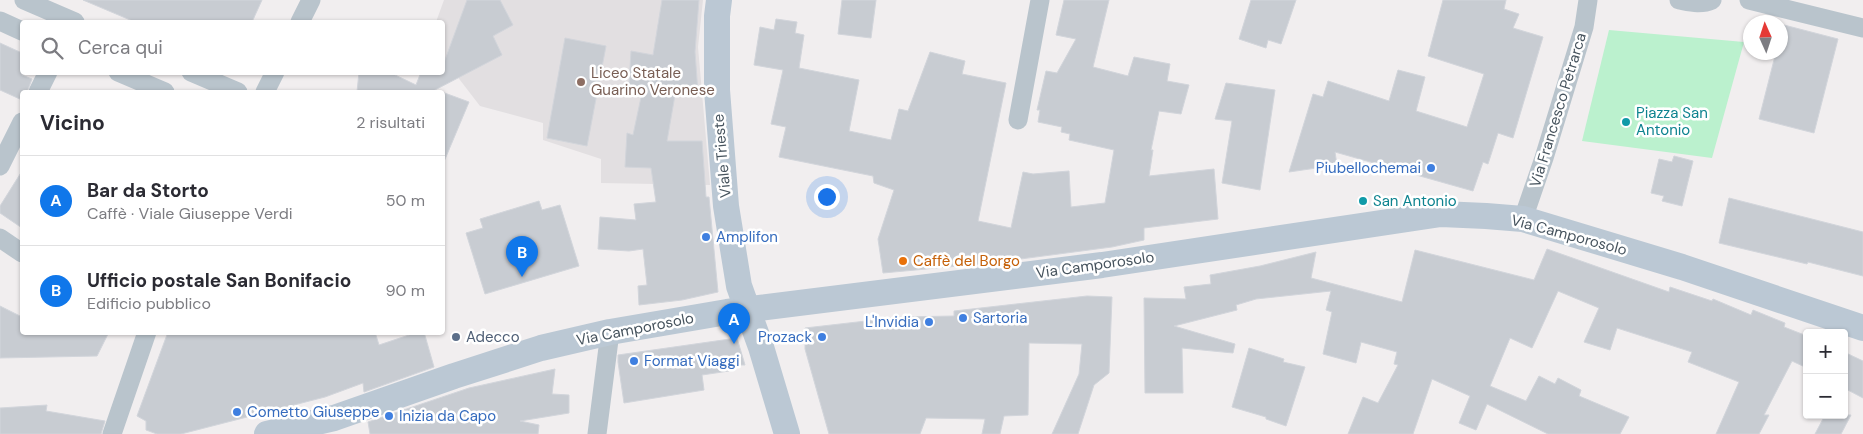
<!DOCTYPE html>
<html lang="it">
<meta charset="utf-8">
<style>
:root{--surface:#fff;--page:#f7f7f7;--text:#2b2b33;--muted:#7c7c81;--line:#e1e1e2;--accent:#1077ea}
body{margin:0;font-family:"DM Sans",sans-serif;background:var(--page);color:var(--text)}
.controls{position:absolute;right:15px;bottom:15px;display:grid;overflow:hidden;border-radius:5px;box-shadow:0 1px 4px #0004}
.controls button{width:45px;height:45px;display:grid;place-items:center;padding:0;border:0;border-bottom:1px solid var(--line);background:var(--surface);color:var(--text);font:25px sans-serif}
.compass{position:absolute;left:1743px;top:15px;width:45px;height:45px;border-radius:50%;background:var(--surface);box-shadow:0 1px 4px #0004;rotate:357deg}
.you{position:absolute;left:826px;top:196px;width:18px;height:18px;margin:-12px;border:4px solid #fff;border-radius:50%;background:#1a73e8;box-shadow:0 0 0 8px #1a73e833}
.badge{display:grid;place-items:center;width:32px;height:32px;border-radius:50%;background:var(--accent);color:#fff;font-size:16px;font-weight:700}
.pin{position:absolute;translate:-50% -41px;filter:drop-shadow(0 1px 2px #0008)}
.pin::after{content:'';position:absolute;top:26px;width:18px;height:15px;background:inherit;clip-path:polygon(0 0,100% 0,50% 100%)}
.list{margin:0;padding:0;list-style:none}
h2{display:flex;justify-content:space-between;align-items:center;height:65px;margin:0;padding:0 20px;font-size:21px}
h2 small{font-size:16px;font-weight:400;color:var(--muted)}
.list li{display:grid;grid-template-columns:32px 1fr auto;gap:15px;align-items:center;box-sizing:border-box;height:90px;padding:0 20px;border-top:1px solid var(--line)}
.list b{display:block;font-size:19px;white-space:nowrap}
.list p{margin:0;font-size:16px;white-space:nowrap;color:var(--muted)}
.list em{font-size:16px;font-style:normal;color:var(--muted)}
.icon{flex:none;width:28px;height:28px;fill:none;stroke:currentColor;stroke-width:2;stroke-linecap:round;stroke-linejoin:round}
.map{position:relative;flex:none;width:1863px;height:434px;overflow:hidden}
.search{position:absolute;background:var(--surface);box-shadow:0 1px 4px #0004;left:20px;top:20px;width:425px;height:55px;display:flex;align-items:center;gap:12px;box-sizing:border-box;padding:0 18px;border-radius:5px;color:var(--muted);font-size:19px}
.panel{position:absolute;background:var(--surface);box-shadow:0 1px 4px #0004;left:20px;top:90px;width:425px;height:245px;border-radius:5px}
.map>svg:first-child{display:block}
.education{fill:#e2dfe1}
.green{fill:#bbf1ce}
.building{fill:#c8ccd2;stroke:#d2d5db}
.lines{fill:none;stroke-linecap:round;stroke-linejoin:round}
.street{stroke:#b9c4cc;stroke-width:19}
.secondary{stroke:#bbc8d4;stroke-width:26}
.education-dot{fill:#8d6e63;stroke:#fff;stroke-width:2}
.culture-dot{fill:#0f9aa8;stroke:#fff;stroke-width:2}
.shop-dot{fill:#3f7fe0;stroke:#fff;stroke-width:2}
.food-dot{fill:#e8710a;stroke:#fff;stroke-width:2}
.service-dot{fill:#5c6f8a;stroke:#fff;stroke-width:2}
.labels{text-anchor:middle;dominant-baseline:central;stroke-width:5;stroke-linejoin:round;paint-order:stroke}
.education-label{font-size:15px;fill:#785e54;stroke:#fff;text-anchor:start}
.street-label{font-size:15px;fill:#46535d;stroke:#fff}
.culture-label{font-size:15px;fill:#0d838f;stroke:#fff;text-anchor:start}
.shop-label{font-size:15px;fill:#366cbe;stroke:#fff;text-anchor:start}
.food-label{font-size:15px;fill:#c56008;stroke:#fff;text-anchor:start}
.service-label{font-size:15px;fill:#4e5e75;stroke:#fff;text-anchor:start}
</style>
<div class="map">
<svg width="1863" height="434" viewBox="0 0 1863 434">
<rect width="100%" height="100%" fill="#f1eeef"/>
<path class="education" d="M 444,0 L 703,0 L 698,47 L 710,185 L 601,183 L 601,159 L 543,140 L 543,123 L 480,106 L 443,58 L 442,22 L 436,22 Z"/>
<path class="green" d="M 1609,30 L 1744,42 L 1712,158 L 1582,141 Z"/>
<g class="building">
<path d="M 83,0 L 262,0 L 252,22 L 135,22 Z"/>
<path d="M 467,0 L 500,0 L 513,25 L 493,36 L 502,55 L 431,92 L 357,92 L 359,72 L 389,72 L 416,85 L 421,72 L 442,72 L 442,68 Z"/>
<path d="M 662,0 L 699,0 L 695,52 L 698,93 L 675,95 L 667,141 L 702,141 L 706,197 L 709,197 L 718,292 L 682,300 L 639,305 L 638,286 L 647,285 L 643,249 L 629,251 L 598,249 L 600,217 L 636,220 L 634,204 L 656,202 L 651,168 L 625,167 L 627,133 L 633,135 L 643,88 L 629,86 L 631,51 L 653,55 Z"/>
<path d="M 842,0 L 876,0 L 871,38 L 838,34 Z"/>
<path d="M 1064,0 L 1109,0 L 1093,67 L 1128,76 L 1134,57 L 1170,64 L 1167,81 L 1189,85 L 1181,114 L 1159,111 L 1151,150 L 1153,150 L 1149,176 L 1214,169 L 1218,219 L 1144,228 L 1144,240 L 1112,247 L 1013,260 L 980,262 L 980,264 L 883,273 L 878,239 L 894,190 L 874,183 L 873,176 L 779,157 L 786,127 L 771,124 L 783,70 L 754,65 L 760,27 L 774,30 L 776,19 L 797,22 L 795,33 L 804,35 L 799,68 L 859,80 L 849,131 L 891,140 L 899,109 L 908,111 L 930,52 L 965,61 L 962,74 L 1006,83 L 978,221 L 1011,228 L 1023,172 L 1033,174 L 1069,171 L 1071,207 L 1105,203 L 1114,150 L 1069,140 L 1070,134 L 1061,132 L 1062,127 L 1038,122 L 1040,110 L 1037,110 L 1046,71 L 1057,73 L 1076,39 L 1056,35 Z"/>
<path d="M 1251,0 L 1296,0 L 1281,44 L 1268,40 L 1266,48 L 1239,39 Z"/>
<path d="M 1443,0 L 1506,0 L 1504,9 L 1519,14 L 1513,28 L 1543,37 L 1513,138 L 1498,133 L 1488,164 L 1483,162 L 1473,191 L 1335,152 L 1337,165 L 1289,172 L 1313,94 L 1323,97 L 1328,81 L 1389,101 L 1398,70 L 1425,77 L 1416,111 L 1467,127 L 1484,74 L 1428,56 Z"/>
<path d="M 1784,25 L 1838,39 L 1814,133 L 1759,119 L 1776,52 L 1780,52 L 1780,36 Z"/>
<path d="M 565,38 L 606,46 L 587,146 L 547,138 Z"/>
<path d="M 0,43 L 22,53 L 22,75 L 32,79 L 27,92 L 22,92 L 22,100 L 0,90 Z"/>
<path d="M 1226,83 L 1275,90 L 1260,190 L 1222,183 L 1232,121 L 1215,119 Z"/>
<path d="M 442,92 L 469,102 L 443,164 L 442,164 Z"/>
<path d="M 1674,156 L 1693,161 L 1682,206 L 1662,201 L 1664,196 L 1651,193 L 1659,159 L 1672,162 Z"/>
<path d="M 22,171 L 22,228 L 0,213 L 0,206 Z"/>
<path d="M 1729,198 L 1863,232 L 1863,276 L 1808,262 L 1807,264 L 1719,243 Z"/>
<path d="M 539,201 L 542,210 L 560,205 L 579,266 L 485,294 L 466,233 L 483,228 L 480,219 Z"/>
<path d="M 1547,249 L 1669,292 L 1670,287 L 1712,301 L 1713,299 L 1751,315 L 1753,310 L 1785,323 L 1784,327 L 1807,336 L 1807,368 L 1792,361 L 1764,415 L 1769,415 L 1759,434 L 1716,434 L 1739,382 L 1688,362 L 1692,352 L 1617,328 L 1610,350 L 1584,342 L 1599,308 L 1558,291 L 1532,348 L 1510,338 L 1490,386 L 1526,401 L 1539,376 L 1555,384 L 1558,378 L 1581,390 L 1579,396 L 1629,417 L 1620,434 L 1548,434 L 1487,404 L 1476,430 L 1459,423 L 1470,396 L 1432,379 L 1413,434 L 1348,434 L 1363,397 L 1378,403 L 1398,365 L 1394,364 L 1397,352 L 1361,342 L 1356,363 L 1323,354 L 1332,312 L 1326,310 L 1331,291 L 1256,299 L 1236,305 L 1237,310 L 1174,326 L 1235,344 L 1233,353 L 1182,348 L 1183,393 L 1145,393 L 1144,298 L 1186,299 L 1184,287 L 1211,284 L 1210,275 L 1260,266 L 1316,252 L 1311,278 L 1402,302 L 1415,250 L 1534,280 Z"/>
<path d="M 1087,296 L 1112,297 L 1109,373 L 1094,385 L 1078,434 L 1052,434 L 1079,374 L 1082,344 L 1029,343 L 1028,415 L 1004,416 L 1000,434 L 982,434 L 985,419 L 926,418 L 920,434 L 829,434 L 805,349 L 805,328 L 901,317 L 954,316 L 954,311 Z"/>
<path d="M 0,306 L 22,317 L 22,332 L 109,332 L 97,356 L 0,358 Z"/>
<path d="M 168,332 L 375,332 L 379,345 L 418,332 L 424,332 L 434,367 L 364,392 L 363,383 L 325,397 L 181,434 L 157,434 L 146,430 L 146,421 L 137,416 Z"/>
<path d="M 737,338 L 745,365 L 727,365 L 729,371 L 702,375 L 704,390 L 624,403 L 618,362 L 618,355 Z"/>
<path d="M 1249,348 L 1284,359 L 1283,362 L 1305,367 L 1286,426 L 1266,419 L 1266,417 L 1232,407 Z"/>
<path d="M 1844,352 L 1863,361 L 1863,398 L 1844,388 Z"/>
<path d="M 555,369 L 552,394 L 569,395 L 569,413 L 520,421 L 539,425 L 538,434 L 370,434 L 368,422 L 469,388 Z"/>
<path d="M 47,405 L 46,411 L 105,421 L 101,434 L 0,434 L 0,408 Z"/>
<path d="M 1825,415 L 1851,415 L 1841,434 L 1815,434 Z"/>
</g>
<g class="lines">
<g class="street">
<path d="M 24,0 L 75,22"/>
<path d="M 1679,0 C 1690,2 1701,5 1712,0"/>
<path d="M 1749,0 L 1863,28"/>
<path d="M 0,21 L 22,31"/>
<path d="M 300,22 L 311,0"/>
<path d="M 118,72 L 165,92"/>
<path d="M 191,72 L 238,92"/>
<path d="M 38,92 L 48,72"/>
<path d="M 265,92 L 275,72"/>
<path d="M 1018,120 L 1040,0"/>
<path d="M 0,166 L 22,122"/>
<path d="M 1523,219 L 1544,158 L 1584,27 L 1588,0"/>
<path d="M 0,238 L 22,253"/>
<path d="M 112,434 L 147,332"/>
<path d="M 597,434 L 610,332"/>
</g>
<g class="secondary">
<path d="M 719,0 L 717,16 L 717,90 L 726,206 L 739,286 L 761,347 L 787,434"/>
<path d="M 267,434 L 334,418 L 454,376 L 541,348 L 610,332 L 727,312 L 1102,265 L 1441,214 L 1486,216 L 1523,219 L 1682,267 L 1863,328"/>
</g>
</g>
<circle class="education-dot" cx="581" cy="82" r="5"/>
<g class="culture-dot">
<circle cx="1626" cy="122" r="5"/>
<circle cx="1363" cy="201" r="5"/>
</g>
<g class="shop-dot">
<circle cx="1431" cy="168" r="5"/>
<circle cx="706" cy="237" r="5"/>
<circle cx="963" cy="318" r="5"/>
<circle cx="929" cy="322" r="5"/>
<circle cx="822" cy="337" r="5"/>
<circle cx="634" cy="361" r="5"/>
<circle cx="237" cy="412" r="5"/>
<circle cx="389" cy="416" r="5"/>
</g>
<circle class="food-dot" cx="903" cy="261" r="5"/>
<circle class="service-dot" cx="456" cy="337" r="5"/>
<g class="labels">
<g class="education-label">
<text x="591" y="73">Liceo Statale<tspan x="591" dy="17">Guarino Veronese</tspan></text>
</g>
<g class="street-label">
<text transform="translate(1558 110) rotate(-73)">Via Francesco Petrarca</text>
<text transform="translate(722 156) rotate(-95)">Viale Trieste</text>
<text transform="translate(1569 235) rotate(15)">Via Camporosolo</text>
<text transform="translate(1095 265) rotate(-8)">Via Camporosolo</text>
<text transform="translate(635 329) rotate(-11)">Via Camporosolo</text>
</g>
<g class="culture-label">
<text x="1636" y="113">Piazza San<tspan x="1636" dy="17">Antonio</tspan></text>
<text x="1373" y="201">San Antonio</text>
</g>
<g class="shop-label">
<text x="1421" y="168" text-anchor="end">Piubellochemai</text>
<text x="716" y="237">Amplifon</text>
<text x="973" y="318">Sartoria</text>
<text x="919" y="322" text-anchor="end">L'Invidia</text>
<text x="812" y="337" text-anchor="end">Prozack</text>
<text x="644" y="361">Format Viaggi</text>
<text x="247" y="412">Cometto Giuseppe</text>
<text x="399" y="416">Inizia da Capo</text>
</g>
<g class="food-label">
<text x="913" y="261">Caffè del Borgo</text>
</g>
<g class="service-label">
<text x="466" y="337">Adecco</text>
</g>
</g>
</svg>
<div class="controls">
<button>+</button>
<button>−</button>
</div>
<svg class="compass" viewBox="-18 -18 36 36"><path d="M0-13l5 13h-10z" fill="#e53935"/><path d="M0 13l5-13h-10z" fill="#7c7c81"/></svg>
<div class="you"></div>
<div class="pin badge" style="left:734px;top:344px">A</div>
<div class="pin badge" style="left:522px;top:277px">B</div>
<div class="search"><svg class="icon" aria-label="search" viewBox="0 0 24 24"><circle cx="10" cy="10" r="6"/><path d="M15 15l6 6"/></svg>Cerca qui</div>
<section class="panel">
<h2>Vicino<small>2 risultati</small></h2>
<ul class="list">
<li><span class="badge">A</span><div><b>Bar da Storto</b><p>Caffè · Viale Giuseppe Verdi</p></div><em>50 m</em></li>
<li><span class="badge">B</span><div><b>Ufficio postale San Bonifacio</b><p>Edificio pubblico</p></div><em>90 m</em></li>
</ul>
</section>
</div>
